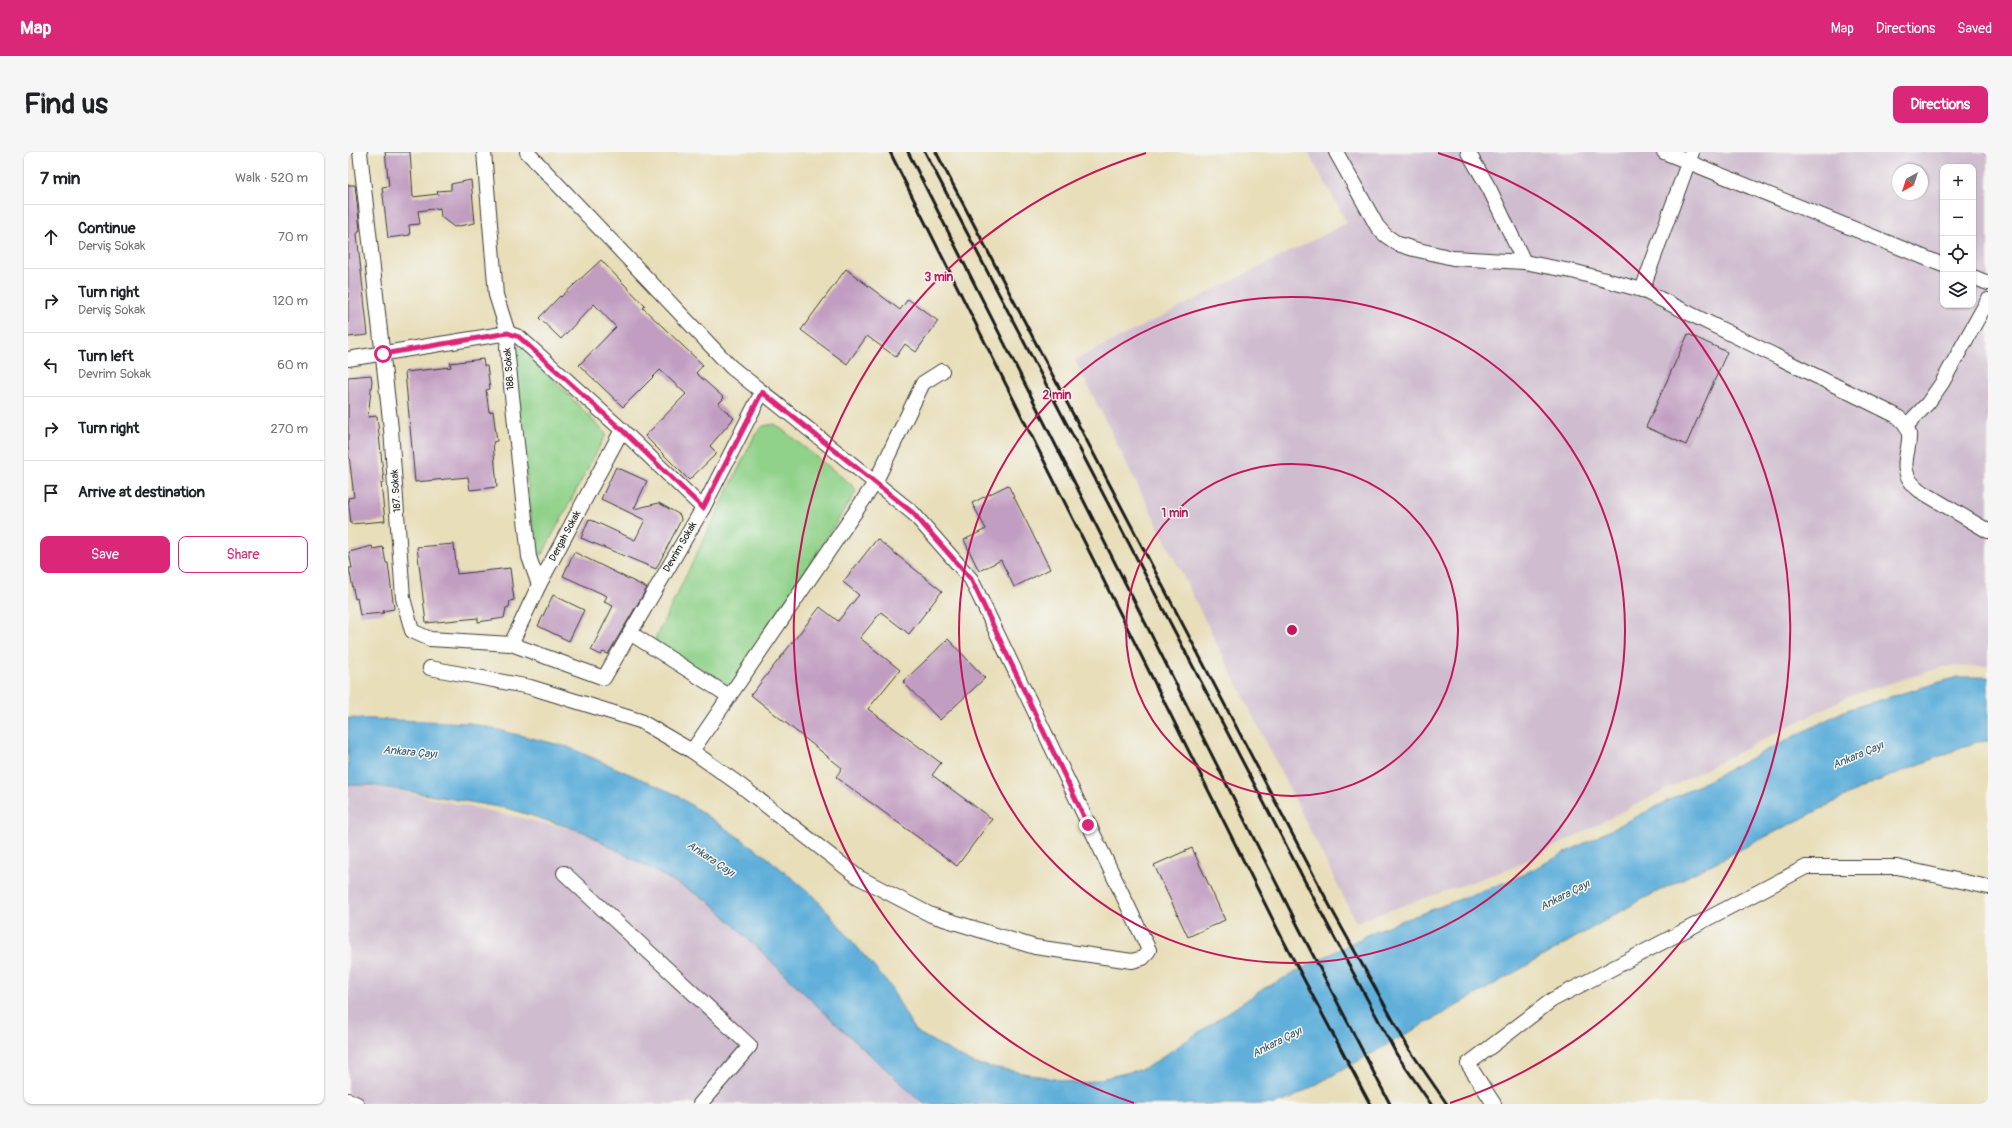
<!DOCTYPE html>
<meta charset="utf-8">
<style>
:root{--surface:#fff;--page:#f6f6f6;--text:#202124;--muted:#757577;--line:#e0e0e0;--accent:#db2777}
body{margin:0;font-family:Pangolin,sans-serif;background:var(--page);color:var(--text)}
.controls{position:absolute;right:12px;top:12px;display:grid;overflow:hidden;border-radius:8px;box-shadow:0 1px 3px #0004}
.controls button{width:36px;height:36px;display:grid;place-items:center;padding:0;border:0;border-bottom:1px solid var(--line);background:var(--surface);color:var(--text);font:20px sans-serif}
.compass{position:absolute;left:1544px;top:12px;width:36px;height:36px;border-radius:50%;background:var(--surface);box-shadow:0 1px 3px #0004;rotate:219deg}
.stop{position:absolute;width:12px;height:12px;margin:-9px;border:3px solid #db2777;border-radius:50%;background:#fff}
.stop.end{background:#db2777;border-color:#fff;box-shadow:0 1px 4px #0008}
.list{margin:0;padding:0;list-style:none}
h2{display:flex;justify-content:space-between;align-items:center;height:52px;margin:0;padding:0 16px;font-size:17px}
h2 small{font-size:13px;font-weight:400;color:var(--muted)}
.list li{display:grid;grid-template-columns:26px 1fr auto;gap:12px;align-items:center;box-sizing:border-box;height:64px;padding:0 16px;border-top:1px solid var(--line)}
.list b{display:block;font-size:15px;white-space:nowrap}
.list p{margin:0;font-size:13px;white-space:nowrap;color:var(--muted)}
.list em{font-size:13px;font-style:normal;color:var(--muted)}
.actions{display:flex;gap:8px;padding:12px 16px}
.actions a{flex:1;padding:9px 0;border:1px solid var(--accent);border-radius:8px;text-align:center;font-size:14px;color:var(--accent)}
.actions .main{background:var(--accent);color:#fff}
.icon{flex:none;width:22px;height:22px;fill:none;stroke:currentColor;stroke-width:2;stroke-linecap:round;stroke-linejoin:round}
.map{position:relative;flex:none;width:1640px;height:952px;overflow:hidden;border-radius:8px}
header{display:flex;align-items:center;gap:24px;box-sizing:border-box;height:56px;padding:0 20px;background:var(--accent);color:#fff}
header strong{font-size:19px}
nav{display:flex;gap:22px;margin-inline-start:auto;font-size:14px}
.intro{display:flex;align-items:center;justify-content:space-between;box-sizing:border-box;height:96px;padding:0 24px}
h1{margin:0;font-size:28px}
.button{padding:10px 18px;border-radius:8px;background:var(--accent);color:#fff;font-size:14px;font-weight:700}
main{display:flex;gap:24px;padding:0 24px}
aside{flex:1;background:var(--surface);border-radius:8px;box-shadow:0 1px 3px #0004}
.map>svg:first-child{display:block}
.industrial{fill:#cfbdcf;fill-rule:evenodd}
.green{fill:#90d28a;stroke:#567753}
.water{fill:#5fafda;stroke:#3e667b}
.building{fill:#c19dc1}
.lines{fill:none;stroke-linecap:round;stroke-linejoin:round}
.minor-casing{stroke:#3b3934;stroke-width:16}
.minor{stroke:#fff;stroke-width:14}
.rail{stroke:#1c1c1c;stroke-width:3}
.route{stroke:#db2777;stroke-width:5}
.ring{fill:none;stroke:#c2185b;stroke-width:2}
.labels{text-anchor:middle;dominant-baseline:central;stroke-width:3;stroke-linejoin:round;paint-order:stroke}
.street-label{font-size:10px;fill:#1c1c1c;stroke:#f6f6f2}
.water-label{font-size:11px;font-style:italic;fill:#375768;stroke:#f6f6f2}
.centre{fill:#c2185b;stroke:#f6f6f2;stroke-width:2}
.ring-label{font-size:12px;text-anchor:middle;font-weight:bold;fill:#c2185b;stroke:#f6f6f2;stroke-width:3;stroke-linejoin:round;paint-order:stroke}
</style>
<header>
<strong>Map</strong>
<nav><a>Map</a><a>Directions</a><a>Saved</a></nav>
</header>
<div class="intro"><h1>Find us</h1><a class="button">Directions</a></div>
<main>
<aside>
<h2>7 min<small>Walk · 520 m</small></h2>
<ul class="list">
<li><svg class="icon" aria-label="ahead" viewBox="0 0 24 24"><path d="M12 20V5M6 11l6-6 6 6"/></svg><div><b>Continue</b><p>Derviş Sokak</p></div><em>70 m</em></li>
<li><svg class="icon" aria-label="right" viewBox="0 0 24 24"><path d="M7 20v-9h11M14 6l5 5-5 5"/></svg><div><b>Turn right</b><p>Derviş Sokak</p></div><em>120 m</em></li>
<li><svg class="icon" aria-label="left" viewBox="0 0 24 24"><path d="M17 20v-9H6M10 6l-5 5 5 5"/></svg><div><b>Turn left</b><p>Devrim Sokak</p></div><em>60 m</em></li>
<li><svg class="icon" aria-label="right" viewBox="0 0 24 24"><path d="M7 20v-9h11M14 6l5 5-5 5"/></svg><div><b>Turn right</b></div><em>270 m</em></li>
<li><svg class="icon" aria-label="arrive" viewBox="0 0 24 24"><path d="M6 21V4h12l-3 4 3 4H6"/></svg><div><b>Arrive at destination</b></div></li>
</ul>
<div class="actions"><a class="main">Save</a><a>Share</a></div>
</aside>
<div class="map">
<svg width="1640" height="952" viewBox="0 0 1640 952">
<rect width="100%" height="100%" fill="#f6f6f2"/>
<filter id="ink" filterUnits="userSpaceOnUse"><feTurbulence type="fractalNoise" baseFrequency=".025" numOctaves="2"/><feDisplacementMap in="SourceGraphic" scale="8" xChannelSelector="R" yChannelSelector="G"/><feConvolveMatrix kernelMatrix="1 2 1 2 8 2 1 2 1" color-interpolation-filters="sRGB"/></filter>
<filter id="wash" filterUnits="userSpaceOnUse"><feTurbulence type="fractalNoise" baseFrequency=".012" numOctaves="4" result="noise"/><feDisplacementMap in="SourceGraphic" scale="16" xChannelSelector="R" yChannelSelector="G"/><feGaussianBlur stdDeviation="0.9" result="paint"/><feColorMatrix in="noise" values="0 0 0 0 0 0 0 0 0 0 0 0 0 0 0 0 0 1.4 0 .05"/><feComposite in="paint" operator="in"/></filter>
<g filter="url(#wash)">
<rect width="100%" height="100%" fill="#e8deb9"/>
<g class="industrial">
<path d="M 960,0 L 1640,0 L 1640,514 L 1595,515 L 1501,544 L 1164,716 L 1008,770 L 727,208 L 999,71 ZM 1595,15 L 1625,15 L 1625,153 L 1595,153 ZM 1550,18 L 1574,18 L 1574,42 L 1550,42 Z"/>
<path d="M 0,633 L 23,633 L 236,680 L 361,749 L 486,870 L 576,952 L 0,952 Z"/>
</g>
<g class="green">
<path d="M 172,192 L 258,282 L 195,401 L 188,406 L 164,198 Z"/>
<path d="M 427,272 L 505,334 L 508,340 L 384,533 L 379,534 L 307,490 L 307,487 L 407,283 L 415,274 Z"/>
</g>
<path class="water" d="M 1609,525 L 1640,525 L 1640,589 L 1628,590 L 1522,632 L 1291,749 L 1096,861 L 944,946 L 927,952 L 576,952 L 486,870 L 361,749 L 236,680 L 162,657 L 23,633 L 0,633 L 0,566 L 122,571 L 220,595 L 327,642 L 415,702 L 467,745 L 542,834 L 567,879 L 624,911 L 732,932 L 798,916 L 915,837 L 1029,778 L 1166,727 L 1498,558 Z"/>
<g id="blocks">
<g class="building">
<path d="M 37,0 L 62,0 L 65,45 L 90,42 L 89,39 L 103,38 L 103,32 L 123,28 L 127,71 L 106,75 L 93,65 L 92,56 L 70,59 L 72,72 L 61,73 L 62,83 L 40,86 L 34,35 L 41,34 Z"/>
<path d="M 0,33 L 7,33 L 12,78 L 9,82 L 20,183 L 0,185 Z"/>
<path d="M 253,108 L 297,154 L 295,156 L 355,213 L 348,221 L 376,246 L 370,252 L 386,266 L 362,294 L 369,301 L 341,328 L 297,284 L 338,242 L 312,218 L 275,255 L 231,213 L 268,175 L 246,152 L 213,187 L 191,166 L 212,144 L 213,145 Z"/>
<path d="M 498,117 L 552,158 L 560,147 L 590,169 L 568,200 L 557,192 L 548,205 L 519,184 L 499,212 L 453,178 Z"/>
<path d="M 1340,182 L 1379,200 L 1338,293 L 1298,275 Z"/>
<path d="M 135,207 L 136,214 L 139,214 L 142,237 L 138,238 L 141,260 L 145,259 L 149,289 L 145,290 L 149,335 L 122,338 L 120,325 L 67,330 L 57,220 L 103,215 L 102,211 Z"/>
<path d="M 23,223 L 24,229 L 20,265 L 29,264 L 36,330 L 33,331 L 37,369 L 3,372 L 0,346 L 6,345 L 0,295 L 0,225 Z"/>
<path d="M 268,315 L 299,329 L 286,357 L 311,351 L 332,363 L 333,368 L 308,417 L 233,386 L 241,367 L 287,388 L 297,368 L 253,347 Z"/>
<path d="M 660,333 L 702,417 L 666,435 L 653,408 L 631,419 L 616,388 L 638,377 L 624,351 Z"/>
<path d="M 529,387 L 594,439 L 561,482 L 533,460 L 512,486 L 552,518 L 520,557 L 593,611 L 584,623 L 644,667 L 609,714 L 488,625 L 494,616 L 403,543 L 472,455 L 490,469 L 511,443 L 495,430 Z"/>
<path d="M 106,392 L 109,422 L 162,416 L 166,448 L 162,449 L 161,455 L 158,456 L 156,466 L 130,470 L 130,466 L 78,471 L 69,395 Z"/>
<path d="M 24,394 L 25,397 L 35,395 L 38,411 L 40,411 L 46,457 L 35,459 L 36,461 L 12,463 L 9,446 L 7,447 L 1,416 L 4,416 L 1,400 Z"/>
<path d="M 226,400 L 299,436 L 260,502 L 255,500 L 253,503 L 243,498 L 265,454 L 256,450 L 259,444 L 215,424 Z"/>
<path d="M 205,443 L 236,458 L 221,489 L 190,474 Z"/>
<path d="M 600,487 L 637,526 L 592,568 L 555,530 Z"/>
<path d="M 844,696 L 877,768 L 840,785 L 806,713 Z"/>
</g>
</g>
</g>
<g filter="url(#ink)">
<use href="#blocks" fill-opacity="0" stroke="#3b3934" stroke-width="1"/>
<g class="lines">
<g class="minor-casing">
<g id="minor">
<path d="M 12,0 L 43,277 L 55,446 L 64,479 L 82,487 L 163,492 L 256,526 L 355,356 L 414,240"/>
<path d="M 136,0 L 148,143 L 160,181 L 159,196 L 181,405 L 191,433"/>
<path d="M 988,0 L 1029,74 L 1037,83 L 1050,92 L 1066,97 L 1105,106 L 1176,110 L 1228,120 L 1294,138 L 1547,263 C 1582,285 1537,311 1571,338 L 1640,379"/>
<path d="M 1120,0 L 1142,38 L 1176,110"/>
<path d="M 1316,0 L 1595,113"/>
<path d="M 1625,125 L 1640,131"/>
<path d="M 1294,138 L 1344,0"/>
<path d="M 0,207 L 160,181 L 171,185 L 274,278 L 355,356"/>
<path d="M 1559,273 L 1580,251 L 1594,231 L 1640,148"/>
<path d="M 282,481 L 381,544"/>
<path d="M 163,492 L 191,433 L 274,278"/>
<path d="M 82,516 L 182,535 L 292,569 L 344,599 L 392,633 L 510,725 L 583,763 L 687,795 L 784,809 L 795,806 L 801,798 L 623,427 L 565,361 L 383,215 L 179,0"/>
<path d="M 344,599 L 527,331 L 575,231 L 594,219"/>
<path d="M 216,721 L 402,894 L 352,952"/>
<path d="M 0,948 L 9,952"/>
<path d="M 1146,952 L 1120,912 L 1204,848 L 1458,715 L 1549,715 L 1640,735"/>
</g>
</g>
<use href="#minor" class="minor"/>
<g class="rail">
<path d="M 542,0 L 933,784 L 1022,952"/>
<path d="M 560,0 L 950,774 L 1042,952"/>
<path d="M 577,0 L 975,764 L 1049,903 L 1083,952"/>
<path d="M 588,0 L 984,758 L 1061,897 L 1099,952"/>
</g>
</g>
</g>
<g class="lines" filter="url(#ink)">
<path class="route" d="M 35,202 L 160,181 L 171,185 L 274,278 L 355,356 L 414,240 L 565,361 L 623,427 L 740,673"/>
</g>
<g class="ring">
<circle cx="944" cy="478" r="166"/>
<circle cx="944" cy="478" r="333"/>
<path d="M786 951A499 499 0 0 1 798 1M1090 1A499 499 0 0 1 1102 951"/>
</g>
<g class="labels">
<g class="street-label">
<text transform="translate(161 217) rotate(-95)">188. Sokak</text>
<text transform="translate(48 339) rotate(-94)">187. Sokak</text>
<text transform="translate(217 384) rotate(-62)">Dergah Sokak</text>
<text transform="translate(332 395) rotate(-60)">Devrim Sokak</text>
</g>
<g class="water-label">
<text transform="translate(62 600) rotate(5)">Ankara Çayı</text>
<text transform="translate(1510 603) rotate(-23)">Ankara Çayı</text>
<text transform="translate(363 707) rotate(34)">Ankara Çayı</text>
<text transform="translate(1217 743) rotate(-27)">Ankara Çayı</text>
<text transform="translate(929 890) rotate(-27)">Ankara Çayı</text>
</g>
</g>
<circle cx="944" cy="478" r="6" class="centre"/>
<g class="ring-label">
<text x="591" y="129">3 min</text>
<text x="709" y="247">2 min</text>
<text x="827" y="365">1 min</text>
</g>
</svg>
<div class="controls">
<button>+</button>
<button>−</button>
<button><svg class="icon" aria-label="locate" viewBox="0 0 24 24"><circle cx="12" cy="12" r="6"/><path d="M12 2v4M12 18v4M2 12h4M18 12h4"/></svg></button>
<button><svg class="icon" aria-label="layers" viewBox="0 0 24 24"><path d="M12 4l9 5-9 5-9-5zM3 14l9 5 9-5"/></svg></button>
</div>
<svg class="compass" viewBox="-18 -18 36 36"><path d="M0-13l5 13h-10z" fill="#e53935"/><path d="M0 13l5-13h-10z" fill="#757577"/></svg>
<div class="stop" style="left:35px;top:202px"></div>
<div class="stop end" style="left:740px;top:673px"></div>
</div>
</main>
